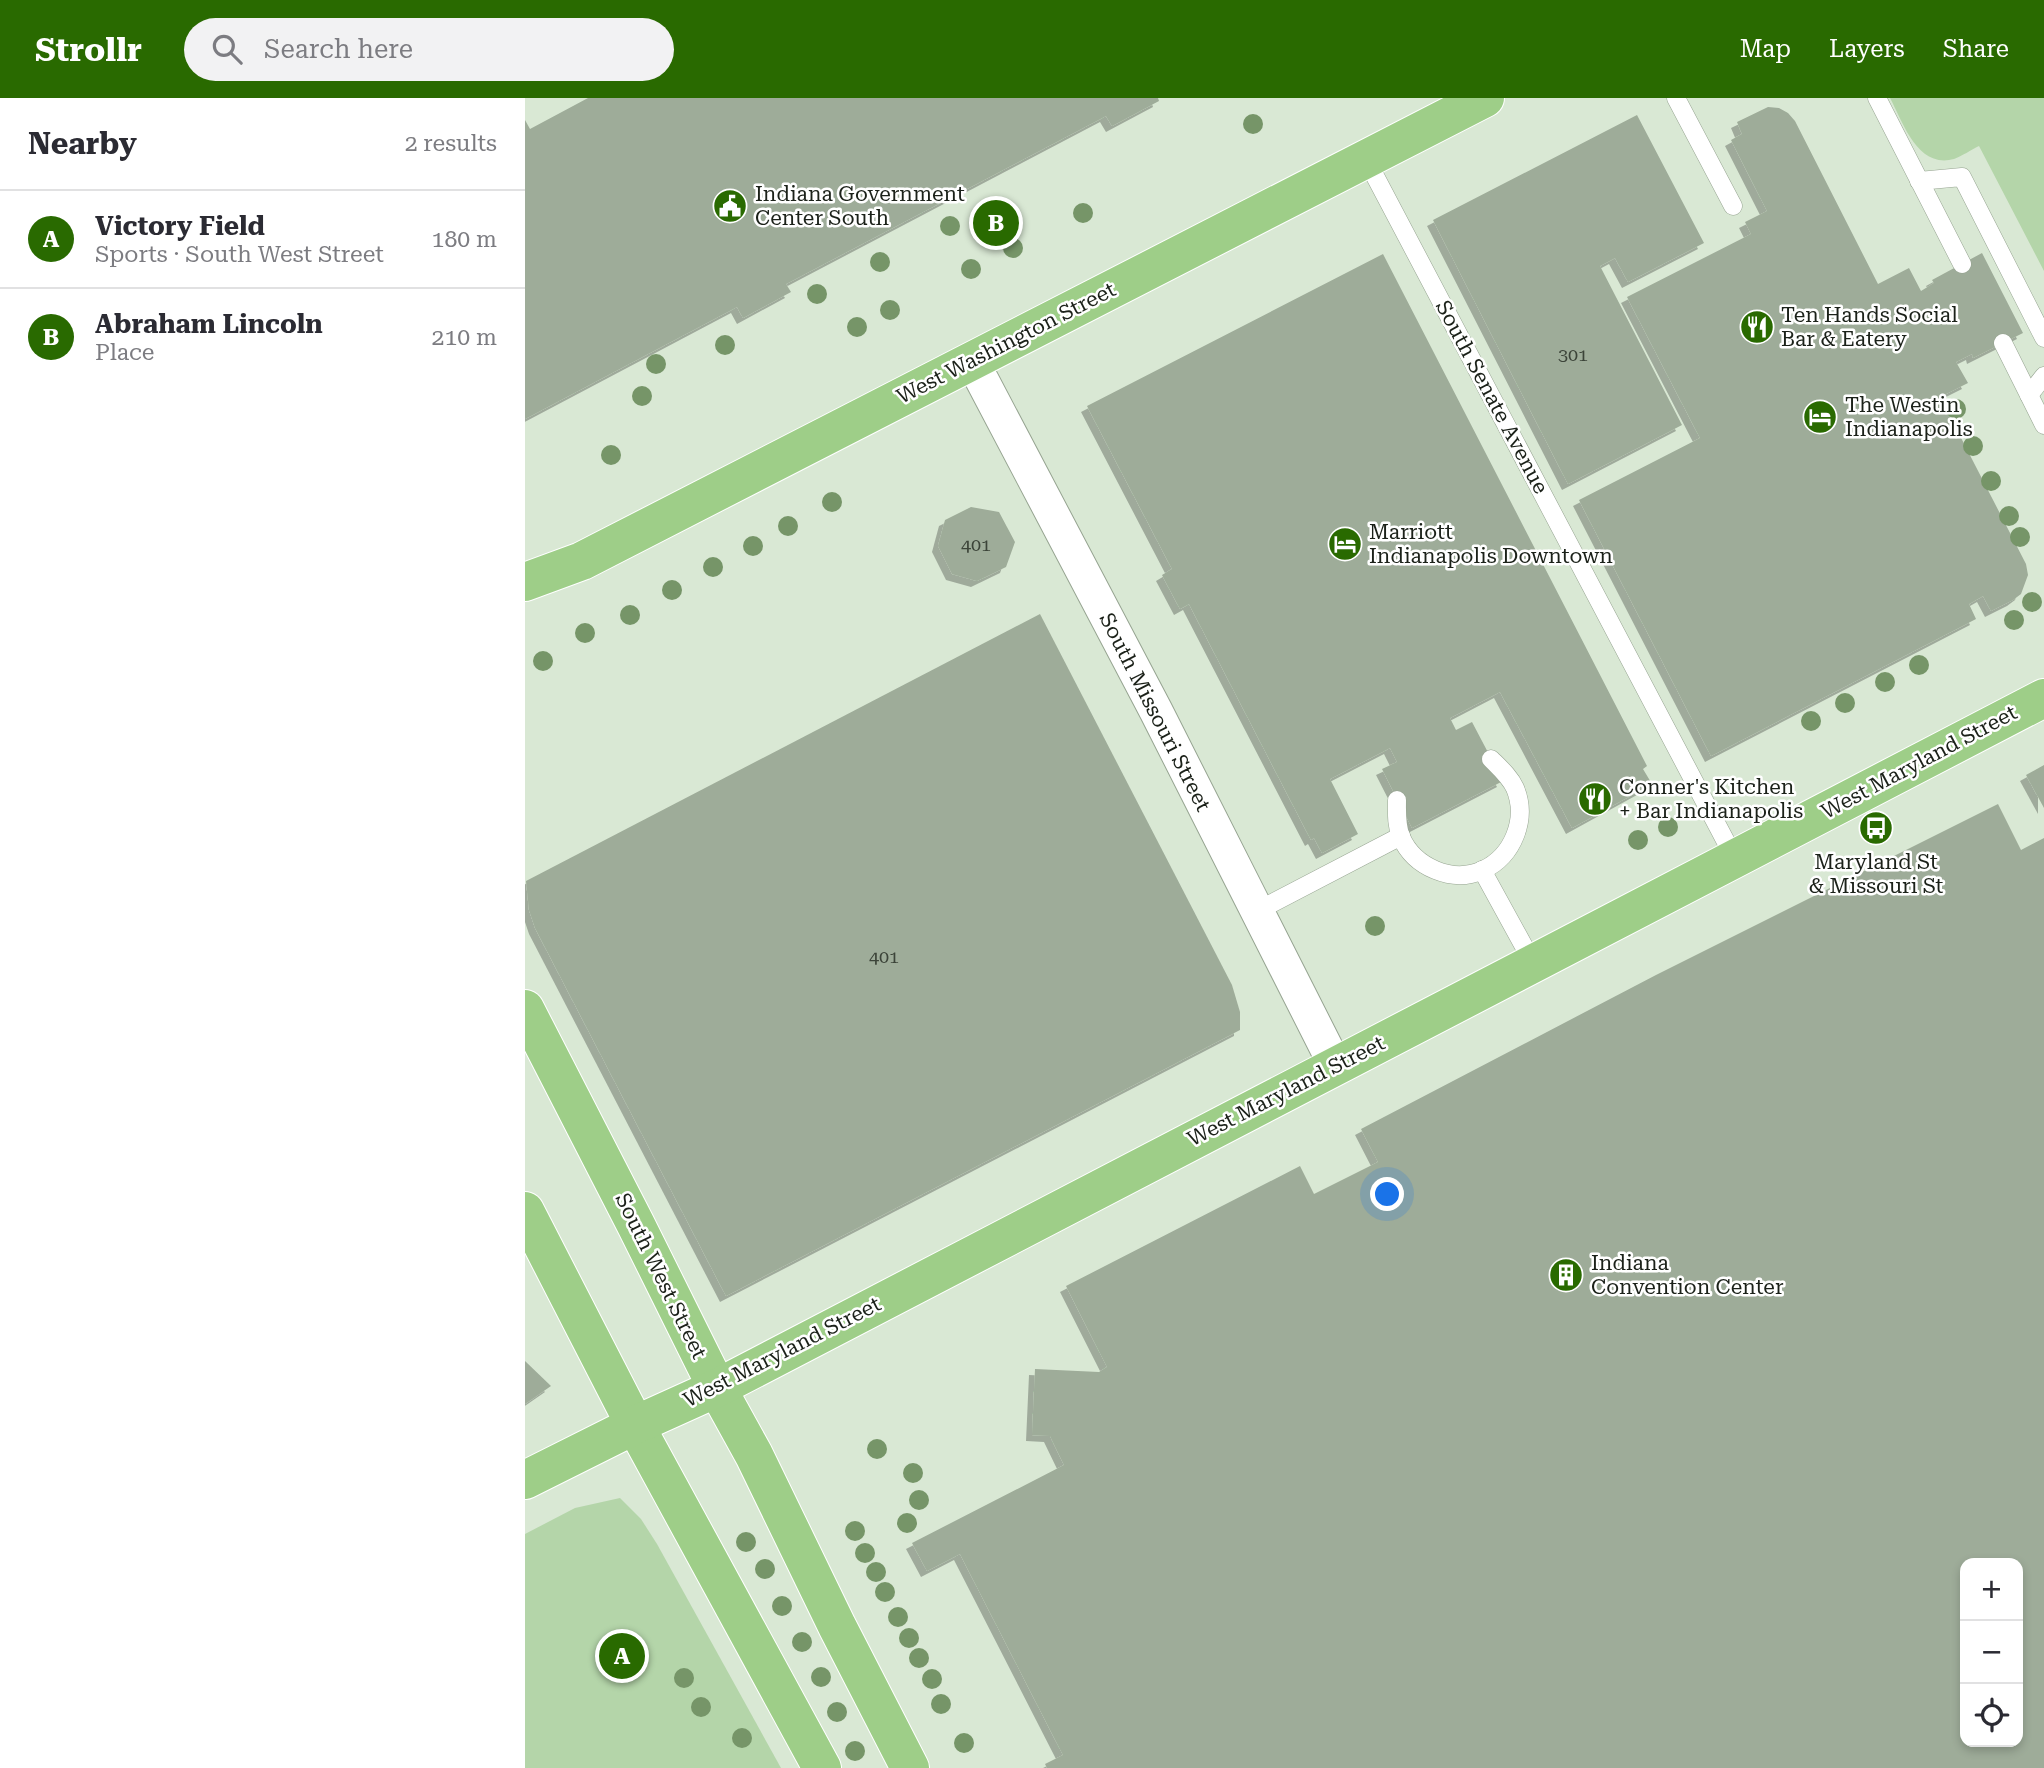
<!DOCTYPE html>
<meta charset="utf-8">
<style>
:root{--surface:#fff;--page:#f2f2f3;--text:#2b2b33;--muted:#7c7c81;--line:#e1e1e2;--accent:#296a00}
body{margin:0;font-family:"Roboto Serif",serif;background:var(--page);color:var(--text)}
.controls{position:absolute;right:21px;bottom:21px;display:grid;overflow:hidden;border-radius:14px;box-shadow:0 4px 10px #0003}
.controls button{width:63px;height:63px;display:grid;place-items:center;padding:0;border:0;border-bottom:2px solid var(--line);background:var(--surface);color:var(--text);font:35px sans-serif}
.you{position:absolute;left:863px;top:1097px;width:24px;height:24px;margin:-18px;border:5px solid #fff;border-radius:50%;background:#1a73e8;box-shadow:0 0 0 10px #1a73e833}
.badge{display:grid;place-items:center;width:46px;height:46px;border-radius:50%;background:var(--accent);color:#fff;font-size:23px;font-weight:700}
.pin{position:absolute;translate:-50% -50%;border:4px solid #fff;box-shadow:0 2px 7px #0006}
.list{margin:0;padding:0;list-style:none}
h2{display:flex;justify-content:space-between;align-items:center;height:91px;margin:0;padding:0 28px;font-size:30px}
h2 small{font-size:23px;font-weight:400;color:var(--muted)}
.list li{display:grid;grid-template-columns:46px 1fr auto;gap:21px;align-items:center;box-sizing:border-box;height:98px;padding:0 28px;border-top:2px solid var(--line)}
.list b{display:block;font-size:26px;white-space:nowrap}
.list p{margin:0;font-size:23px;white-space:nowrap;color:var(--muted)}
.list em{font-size:23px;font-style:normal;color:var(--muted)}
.icon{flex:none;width:38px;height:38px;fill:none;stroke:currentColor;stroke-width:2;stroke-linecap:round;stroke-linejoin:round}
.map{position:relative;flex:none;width:1519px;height:1670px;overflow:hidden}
header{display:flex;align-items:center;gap:42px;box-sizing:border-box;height:98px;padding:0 35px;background:var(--accent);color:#fff}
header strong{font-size:33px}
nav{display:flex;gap:38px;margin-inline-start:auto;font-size:24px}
.search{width:490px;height:63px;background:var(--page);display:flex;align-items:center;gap:18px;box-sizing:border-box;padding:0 24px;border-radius:38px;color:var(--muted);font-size:26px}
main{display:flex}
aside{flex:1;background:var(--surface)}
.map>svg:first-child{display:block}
.green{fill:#b4d5a9}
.building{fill:#9eac99;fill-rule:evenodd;filter:url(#shadow)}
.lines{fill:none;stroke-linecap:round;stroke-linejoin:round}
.lane-casing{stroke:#96a491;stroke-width:19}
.street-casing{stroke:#96a491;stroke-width:35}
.primary-casing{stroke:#fff;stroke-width:40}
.lane{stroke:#fff;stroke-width:18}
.street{stroke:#fff;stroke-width:33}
.primary{stroke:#9ece88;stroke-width:38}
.tree{fill:#769568}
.labels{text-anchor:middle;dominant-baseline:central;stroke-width:5;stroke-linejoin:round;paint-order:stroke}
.number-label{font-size:18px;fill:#3c4439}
.poi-label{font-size:21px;fill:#1b2119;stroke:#fff;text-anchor:start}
.street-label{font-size:21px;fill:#1b2119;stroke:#fff}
</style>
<header>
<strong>Strollr</strong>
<div class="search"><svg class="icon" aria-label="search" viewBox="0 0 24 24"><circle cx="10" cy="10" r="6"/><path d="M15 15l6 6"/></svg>Search here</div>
<nav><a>Map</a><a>Layers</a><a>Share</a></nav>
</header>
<main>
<aside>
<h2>Nearby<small>2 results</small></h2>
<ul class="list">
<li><span class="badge">A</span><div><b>Victory Field</b><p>Sports · South West Street</p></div><em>180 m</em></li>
<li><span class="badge">B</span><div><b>Abraham Lincoln</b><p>Place</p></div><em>210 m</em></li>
</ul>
</aside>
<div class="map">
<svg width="1519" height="1670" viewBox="0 0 1519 1670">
<defs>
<filter id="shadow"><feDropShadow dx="-6" dy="6" stdDeviation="0" flood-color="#0004"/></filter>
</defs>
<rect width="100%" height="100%" fill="#d9e8d4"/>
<g class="green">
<path d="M 1365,0 L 1519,0 L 1519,173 L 1454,48 C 1446,52 1437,58 1429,61 C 1392,71 1378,24 1365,0 Z"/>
<path d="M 95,1400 L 116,1421 L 132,1446 L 256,1670 L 0,1670 L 0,1436 L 50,1410 Z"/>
</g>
<g class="building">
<path d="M 63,0 L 633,0 L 634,3 L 587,28 L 581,18 L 261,186 L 266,194 L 218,220 L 212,209 L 0,321 L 0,22 L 5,31 Z"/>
<path d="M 1243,9 L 1254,10 L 1263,15 L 1270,23 L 1353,186 L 1384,170 L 1396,193 L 1409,185 L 1407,182 L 1457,155 L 1498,235 L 1448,260 L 1447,256 L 1431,264 L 1443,285 L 1415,299 L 1501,466 L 1503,477 L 1496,496 L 1488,502 L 1466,513 L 1458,498 L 1444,506 L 1451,521 L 1186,658 L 1054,402 L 1175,340 L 1102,199 L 1226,136 L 1220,124 L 1242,113 L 1206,42 L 1217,36 L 1212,24 Z"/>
<path d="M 1112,17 L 1179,145 L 1103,184 L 1090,160 L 1075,168 L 1157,327 L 1043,386 L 908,122 Z"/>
<path d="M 858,156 L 1122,668 L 1118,671 L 1127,686 L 1047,730 L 975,594 L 925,620 L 931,632 L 947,624 L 978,683 L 887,730 L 857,671 L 872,664 L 865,650 L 805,681 L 833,736 L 797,755 L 789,740 L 786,742 L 664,506 L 655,511 L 637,477 L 647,471 L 562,308 Z"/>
<path d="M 446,409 L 474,414 L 490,444 L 481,469 L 452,483 L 427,476 L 413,448 L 420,422 Z"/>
<path d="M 515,516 L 707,887 L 715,914 L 715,932 L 201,1198 L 10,830 L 4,812 L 1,783 Z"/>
<path d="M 1519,667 L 1519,710 L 1501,677 Z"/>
<path d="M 1473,706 L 1496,752 L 1519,740 L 1519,1670 L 522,1670 L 520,1666 L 538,1657 L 435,1456 L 402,1473 L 387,1445 L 539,1367 L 525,1338 L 507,1337 L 510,1271 L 574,1274 L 582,1269 L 541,1188 L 775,1068 L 789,1096 L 853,1064 L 836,1031 L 1131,877 ZM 1440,1465 L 1493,1465 L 1493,1644 L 1440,1644 Z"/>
<path d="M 0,1263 L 26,1288 L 0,1306 Z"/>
</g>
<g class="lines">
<g class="lane-casing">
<g id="lane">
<path d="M 1151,0 L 1208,108"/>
<path d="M 1352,0 L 1437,166"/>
<path d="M 841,61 L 1210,761"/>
<path d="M 1394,83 L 1437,79 L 1519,240"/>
<path d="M 1478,245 L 1519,327"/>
<path d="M 1504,297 L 1519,278"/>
<path d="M 872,702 C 872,714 871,727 876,739 C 889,769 927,786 958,772 C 988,758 1003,721 990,690 C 985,679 975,670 966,661"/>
<path d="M 957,772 L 1008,865"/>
<path d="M 732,813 L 876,738"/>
</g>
</g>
<g class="street-casing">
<path id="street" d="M 447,263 L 631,613 L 810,967"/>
</g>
<g class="primary-casing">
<g id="primary">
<path d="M 0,484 L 57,463 L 960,0"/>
<path d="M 0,911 L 111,1127 L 192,1290 L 229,1357 L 312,1528 L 385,1670"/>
<path d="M 0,1113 L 110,1327 L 297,1670"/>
<path d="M 0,1382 L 110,1327 L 192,1290 L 1519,600"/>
</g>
</g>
<use href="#lane" class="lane"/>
<use href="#street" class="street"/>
<use href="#primary" class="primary"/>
</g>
<g class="tree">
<circle cx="728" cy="26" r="10"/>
<circle cx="558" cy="115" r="10"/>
<circle cx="425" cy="128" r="10"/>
<circle cx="488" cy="150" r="10"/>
<circle cx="355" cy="164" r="10"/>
<circle cx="446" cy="171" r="10"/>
<circle cx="292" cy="196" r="10"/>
<circle cx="365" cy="212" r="10"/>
<circle cx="332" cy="229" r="10"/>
<circle cx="200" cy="247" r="10"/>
<circle cx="131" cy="266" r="10"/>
<circle cx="117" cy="298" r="10"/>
<circle cx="1431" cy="311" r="10"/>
<circle cx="1448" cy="348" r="10"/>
<circle cx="86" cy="357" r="10"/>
<circle cx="1466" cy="383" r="10"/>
<circle cx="307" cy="404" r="10"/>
<circle cx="1484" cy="418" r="10"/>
<circle cx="263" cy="428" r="10"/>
<circle cx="1495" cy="439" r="10"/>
<circle cx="228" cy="448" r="10"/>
<circle cx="188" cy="469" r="10"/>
<circle cx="147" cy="492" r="10"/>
<circle cx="1507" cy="504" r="10"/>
<circle cx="105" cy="517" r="10"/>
<circle cx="1489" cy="522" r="10"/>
<circle cx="60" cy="535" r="10"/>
<circle cx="18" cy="563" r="10"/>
<circle cx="1394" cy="567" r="10"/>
<circle cx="1360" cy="584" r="10"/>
<circle cx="1320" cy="605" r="10"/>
<circle cx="1286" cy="623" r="10"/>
<circle cx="1143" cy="729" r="10"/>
<circle cx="1113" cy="742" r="10"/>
<circle cx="850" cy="828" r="10"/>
<circle cx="352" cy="1351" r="10"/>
<circle cx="388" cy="1375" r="10"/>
<circle cx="394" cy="1402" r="10"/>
<circle cx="382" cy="1425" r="10"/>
<circle cx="330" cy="1433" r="10"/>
<circle cx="221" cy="1444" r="10"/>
<circle cx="340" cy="1455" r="10"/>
<circle cx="240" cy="1471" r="10"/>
<circle cx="351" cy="1474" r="10"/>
<circle cx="360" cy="1494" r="10"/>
<circle cx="257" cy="1508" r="10"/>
<circle cx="373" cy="1519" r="10"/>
<circle cx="384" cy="1540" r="10"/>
<circle cx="277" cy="1544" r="10"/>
<circle cx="394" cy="1560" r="10"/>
<circle cx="296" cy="1579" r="10"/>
<circle cx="159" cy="1580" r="10"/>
<circle cx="407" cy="1581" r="10"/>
<circle cx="416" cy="1606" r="10"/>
<circle cx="176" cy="1609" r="10"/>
<circle cx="312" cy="1614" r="10"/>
<circle cx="217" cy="1640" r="10"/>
<circle cx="439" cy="1645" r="10"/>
<circle cx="330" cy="1653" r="10"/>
</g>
<defs>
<g id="civic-disc" transform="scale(1.75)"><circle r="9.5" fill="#296a00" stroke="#fff"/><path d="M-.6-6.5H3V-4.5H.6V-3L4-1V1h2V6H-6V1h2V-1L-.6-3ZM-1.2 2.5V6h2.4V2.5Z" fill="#fff"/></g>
<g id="restaurant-disc" transform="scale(1.75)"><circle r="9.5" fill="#296a00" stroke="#fff"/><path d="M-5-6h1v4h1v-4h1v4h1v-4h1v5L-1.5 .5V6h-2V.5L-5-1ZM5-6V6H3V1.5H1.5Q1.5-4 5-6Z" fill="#fff"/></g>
<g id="hotel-disc" transform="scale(1.75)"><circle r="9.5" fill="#296a00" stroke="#fff"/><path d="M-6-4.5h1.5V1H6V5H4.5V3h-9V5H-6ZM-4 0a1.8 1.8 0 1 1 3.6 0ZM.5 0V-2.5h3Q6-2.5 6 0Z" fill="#fff"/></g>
<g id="bus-disc" transform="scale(1.75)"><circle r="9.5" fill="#296a00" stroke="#fff"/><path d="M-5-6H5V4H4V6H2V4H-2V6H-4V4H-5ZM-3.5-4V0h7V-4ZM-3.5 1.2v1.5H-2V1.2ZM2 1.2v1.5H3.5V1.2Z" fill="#fff"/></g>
<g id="building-disc" transform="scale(1.75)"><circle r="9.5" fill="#296a00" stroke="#fff"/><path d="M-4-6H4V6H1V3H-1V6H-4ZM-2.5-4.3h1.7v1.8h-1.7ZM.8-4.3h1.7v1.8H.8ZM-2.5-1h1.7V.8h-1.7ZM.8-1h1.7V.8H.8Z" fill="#fff"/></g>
</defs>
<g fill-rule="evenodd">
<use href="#civic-disc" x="205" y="108"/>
<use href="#restaurant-disc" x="1232" y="229"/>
<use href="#hotel-disc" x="1295" y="319"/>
<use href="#hotel-disc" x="820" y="446"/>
<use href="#restaurant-disc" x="1070" y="701"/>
<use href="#bus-disc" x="1351" y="730"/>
<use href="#building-disc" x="1041" y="1177"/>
</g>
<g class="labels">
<g class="number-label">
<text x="1048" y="256">301</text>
<text x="451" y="446">401</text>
<text x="359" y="858">401</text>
</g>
<g class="poi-label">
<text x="230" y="96">Indiana Government<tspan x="230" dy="24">Center South</tspan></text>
<text x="1256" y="217">Ten Hands Social<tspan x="1256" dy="24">Bar &amp; Eatery</tspan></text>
<text x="1320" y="307">The Westin<tspan x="1320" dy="24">Indianapolis</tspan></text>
<text x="844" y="434">Marriott<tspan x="844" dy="24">Indianapolis Downtown</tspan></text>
<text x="1094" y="689">Conner's Kitchen<tspan x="1094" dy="24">+ Bar Indianapolis</tspan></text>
<text x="1351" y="764" text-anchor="middle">Maryland St<tspan x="1351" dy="24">&amp; Missouri St</tspan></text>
<text x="1066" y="1165">Indiana<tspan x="1066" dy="24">Convention Center</tspan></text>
</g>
<g class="street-label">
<text transform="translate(481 245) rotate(-27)">West Washington Street</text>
<text transform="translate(967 299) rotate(62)">South Senate Avenue</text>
<text transform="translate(630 614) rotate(63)">South Missouri Street</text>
<text transform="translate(1394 664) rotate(-28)">West Maryland Street</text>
<text transform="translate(761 993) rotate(-27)">West Maryland Street</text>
<text transform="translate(136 1178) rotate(64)">South West Street</text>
<text transform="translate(257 1254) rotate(-27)">West Maryland Street</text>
</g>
</g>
</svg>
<div class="controls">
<button>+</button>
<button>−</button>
<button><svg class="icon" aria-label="locate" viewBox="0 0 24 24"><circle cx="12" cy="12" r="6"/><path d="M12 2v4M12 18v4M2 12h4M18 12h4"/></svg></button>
</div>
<div class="you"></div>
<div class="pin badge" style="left:97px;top:1558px">A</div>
<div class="pin badge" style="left:471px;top:125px">B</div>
</div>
</main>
